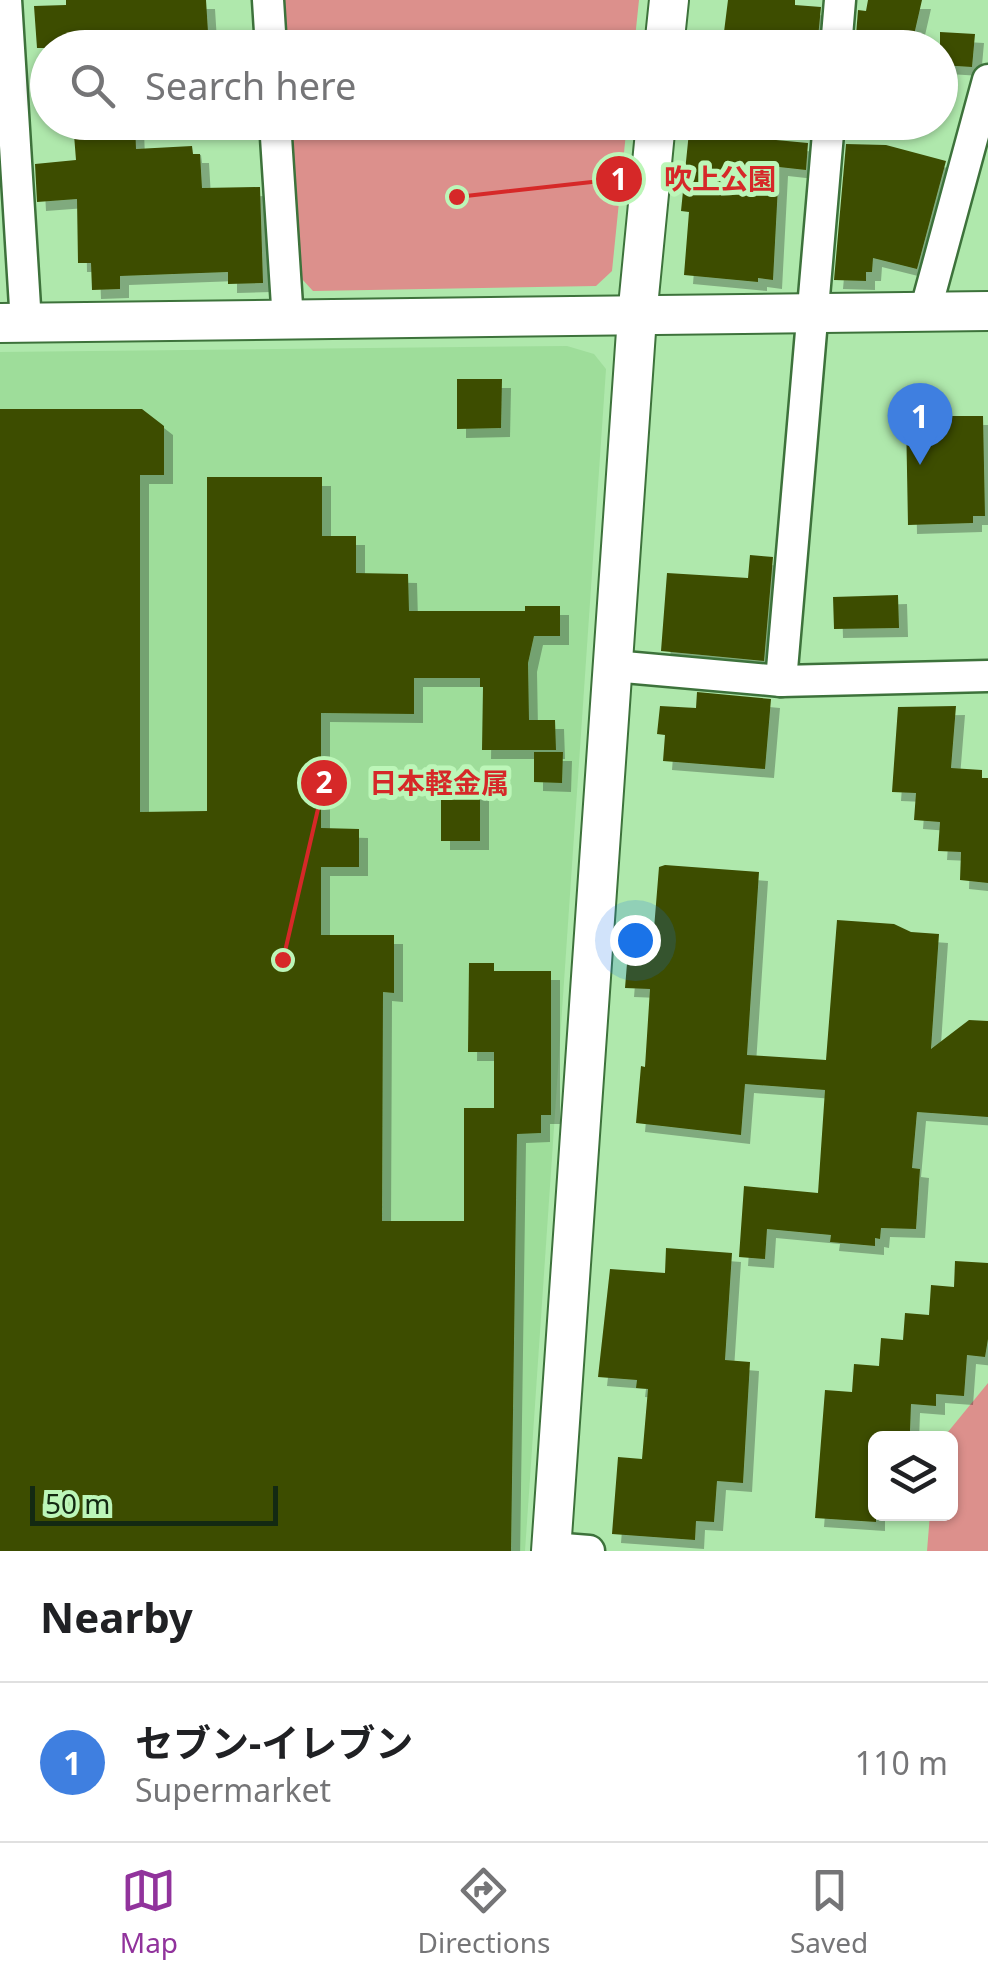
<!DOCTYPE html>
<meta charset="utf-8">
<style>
:root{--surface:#fff;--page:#f6f6f6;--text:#202124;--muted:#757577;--line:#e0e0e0;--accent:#91339c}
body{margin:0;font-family:"Noto Sans","Noto Sans JP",sans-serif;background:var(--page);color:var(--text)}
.controls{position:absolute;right:30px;bottom:30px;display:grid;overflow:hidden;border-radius:15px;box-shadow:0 2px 8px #0004}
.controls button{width:90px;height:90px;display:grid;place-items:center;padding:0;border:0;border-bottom:2px solid var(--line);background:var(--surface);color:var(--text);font:50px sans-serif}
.scale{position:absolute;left:30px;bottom:25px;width:248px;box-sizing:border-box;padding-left:10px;border:5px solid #132912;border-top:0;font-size:28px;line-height:35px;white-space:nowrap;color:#132912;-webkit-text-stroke:8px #bcf6b8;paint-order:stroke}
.you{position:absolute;left:635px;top:940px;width:35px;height:35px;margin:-25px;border:8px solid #fff;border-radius:50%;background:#1a73e8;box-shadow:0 0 0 15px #1a73e833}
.badge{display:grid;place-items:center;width:65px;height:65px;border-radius:50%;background:var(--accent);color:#fff;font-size:32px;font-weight:700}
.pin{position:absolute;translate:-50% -82px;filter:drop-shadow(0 2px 5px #0008)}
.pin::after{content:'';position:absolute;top:52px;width:35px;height:30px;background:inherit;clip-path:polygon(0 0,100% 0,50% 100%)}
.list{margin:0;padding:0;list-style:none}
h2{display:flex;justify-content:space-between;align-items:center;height:130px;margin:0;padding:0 40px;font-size:42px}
h2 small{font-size:32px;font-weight:400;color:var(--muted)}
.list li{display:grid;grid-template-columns:65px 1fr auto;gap:30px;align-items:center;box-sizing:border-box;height:160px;padding:0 40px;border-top:2px solid var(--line)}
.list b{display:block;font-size:38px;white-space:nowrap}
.list p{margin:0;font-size:32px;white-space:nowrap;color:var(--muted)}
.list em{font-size:32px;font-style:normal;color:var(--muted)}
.icon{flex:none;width:55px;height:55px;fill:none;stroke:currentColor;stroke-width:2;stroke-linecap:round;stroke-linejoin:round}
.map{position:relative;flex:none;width:988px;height:1551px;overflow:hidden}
.search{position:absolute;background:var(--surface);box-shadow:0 2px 8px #0004;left:30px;right:30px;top:30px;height:110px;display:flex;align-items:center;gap:25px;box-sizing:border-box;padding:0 35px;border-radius:55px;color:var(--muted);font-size:38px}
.sheet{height:290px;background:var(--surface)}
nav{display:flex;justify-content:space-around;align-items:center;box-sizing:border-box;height:140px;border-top:2px solid var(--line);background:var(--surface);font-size:28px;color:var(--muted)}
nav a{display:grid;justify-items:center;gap:5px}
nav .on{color:var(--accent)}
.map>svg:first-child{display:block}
.built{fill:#9edd9a}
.green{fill:#dc908c}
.building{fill:#3c4d04;filter:url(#shadow)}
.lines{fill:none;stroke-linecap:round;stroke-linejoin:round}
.minor-casing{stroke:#3d723b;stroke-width:35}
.tertiary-casing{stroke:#3d723b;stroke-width:42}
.minor{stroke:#fff;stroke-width:30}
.tertiary{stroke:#fff;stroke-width:38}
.leader{fill:none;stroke:#d62828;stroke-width:4}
.callout-dot{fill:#d62828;stroke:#bcf6b8;stroke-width:4}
.mark-label{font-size:30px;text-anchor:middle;font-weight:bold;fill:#fff}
.callout-label{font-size:28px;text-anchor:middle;font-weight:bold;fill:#d62828;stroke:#bcf6b8;stroke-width:10;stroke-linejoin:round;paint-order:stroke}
</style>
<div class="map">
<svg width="988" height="1551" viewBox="0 0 988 1551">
<defs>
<filter id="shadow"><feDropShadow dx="9" dy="9" stdDeviation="0" flood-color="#0004"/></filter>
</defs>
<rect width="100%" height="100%" fill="#afe8ac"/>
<path class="built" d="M 567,346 L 594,354 L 606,369 L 525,1551 L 0,1551 L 0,352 Z"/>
<g class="green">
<path d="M 282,0 L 639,0 L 634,48 L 285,47 Z"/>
<path d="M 290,123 L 627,123 L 612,271 L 596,286 L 313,291 L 301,278 Z"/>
<path d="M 988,1383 L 988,1551 L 927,1551 L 930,1514 L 950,1514 L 950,1438 L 943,1438 Z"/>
</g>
<g class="building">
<path d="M 66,0 L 206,0 L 209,48 L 37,48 L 34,6 L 66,5 Z"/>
<path d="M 728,0 L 795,0 L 795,5 L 821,7 L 817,48 L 722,48 Z"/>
<path d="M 868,0 L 922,0 L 911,48 L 855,48 L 858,10 L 866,11 Z"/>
<path d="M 940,32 L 975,34 L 972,67 L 940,65 Z"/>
<path d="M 73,122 L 135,122 L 136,149 L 192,146 L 193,154 L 200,154 L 202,188 L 260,187 L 263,283 L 228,284 L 228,272 L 120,276 L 120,289 L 92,290 L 91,263 L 78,263 L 77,199 L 37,202 L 35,164 L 76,160 Z"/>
<path d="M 689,132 L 808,143 L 806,170 L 779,167 L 773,280 L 758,278 L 758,282 L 684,275 L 689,212 L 681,211 Z"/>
<path d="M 846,144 L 886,145 L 946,161 L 917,269 L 873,258 L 872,272 L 866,272 L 866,281 L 834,280 Z"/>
<path d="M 457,379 L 502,379 L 501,428 L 457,429 Z"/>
<path d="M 0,409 L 142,409 L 164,426 L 164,475 L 140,475 L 140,812 L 207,811 L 207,477 L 322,477 L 322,536 L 356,536 L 356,573 L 408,574 L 409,611 L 525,611 L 525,606 L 560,606 L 560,636 L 534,636 L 528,663 L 529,720 L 555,720 L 556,750 L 482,750 L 483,687 L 480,687 L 480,678 L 414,678 L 414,714 L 321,713 L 321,828 L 359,829 L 359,867 L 321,867 L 321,935 L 394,935 L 394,993 L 383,992 L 382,1221 L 464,1221 L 464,1108 L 494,1108 L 494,1052 L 468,1052 L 469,963 L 494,963 L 494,971 L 551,971 L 551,1115 L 541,1115 L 541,1133 L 517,1134 L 511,1551 L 0,1551 Z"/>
<path d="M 906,416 L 983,416 L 985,516 L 973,516 L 973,523 L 908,525 Z"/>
<path d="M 750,555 L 773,557 L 764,661 L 661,651 L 667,573 L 748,578 Z"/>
<path d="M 898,595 L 899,628 L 834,629 L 833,597 Z"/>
<path d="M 697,692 L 771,699 L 765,769 L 663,761 L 665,735 L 657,734 L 660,706 L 696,708 Z"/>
<path d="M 956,706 L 951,768 L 982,770 L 982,778 L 988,778 L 988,883 L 960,880 L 961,852 L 938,851 L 940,822 L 914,820 L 916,793 L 892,792 L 898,707 Z"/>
<path d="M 534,752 L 563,752 L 562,783 L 534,782 Z"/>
<rect x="441" y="780" width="39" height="61"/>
<path d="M 665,865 L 759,872 L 747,1055 L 826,1060 L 837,920 L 894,924 L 911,932 L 939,934 L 931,1049 L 969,1020 L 988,1021 L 988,1117 L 917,1112 L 912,1168 L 920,1169 L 916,1229 L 881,1228 L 880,1239 L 875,1238 L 875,1246 L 830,1242 L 831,1235 L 767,1229 L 765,1259 L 739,1257 L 744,1186 L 818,1193 L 825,1090 L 745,1084 L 741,1135 L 636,1123 L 641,1066 L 645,1067 L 650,989 L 625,988 L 629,939 L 653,941 L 659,867 Z"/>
<path d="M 666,1248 L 732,1253 L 725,1360 L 750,1362 L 743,1483 L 717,1481 L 714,1522 L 696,1521 L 695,1540 L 612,1534 L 618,1457 L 642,1459 L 648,1389 L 636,1388 L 637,1380 L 598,1377 L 610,1269 L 665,1273 Z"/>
<path d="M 955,1261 L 988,1263 L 988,1339 L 985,1357 L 967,1355 L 964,1396 L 936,1394 L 936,1406 L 911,1404 L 910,1431 L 905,1431 L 904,1438 L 876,1438 L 876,1522 L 815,1518 L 825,1390 L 852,1392 L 854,1364 L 879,1366 L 881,1338 L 903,1340 L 905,1313 L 929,1315 L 931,1285 L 954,1287 Z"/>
</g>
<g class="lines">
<g class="minor-casing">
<g id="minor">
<path d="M 6,0 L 26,323"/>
<path d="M 268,0 L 271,48"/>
<path d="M 836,48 L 840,0"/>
<path d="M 275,122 L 288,321"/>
<path d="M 925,312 L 988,80"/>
<path d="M 613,666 L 781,681 L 988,676"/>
<path d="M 781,681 L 829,122"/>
<path d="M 551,1548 L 589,1551"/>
</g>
</g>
<g class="tertiary-casing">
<g id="tertiary">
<path d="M 664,48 L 669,0"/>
<path d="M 0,323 L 988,311"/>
<path d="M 551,1551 L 637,317 L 656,122"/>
</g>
</g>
<use href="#minor" class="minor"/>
<use href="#tertiary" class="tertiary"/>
</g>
<path class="leader" d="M457 197L619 179M283 960L324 783"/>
<g class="callout-dot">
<circle cx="457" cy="197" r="10"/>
<circle cx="283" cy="960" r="10"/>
<circle cx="619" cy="179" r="25"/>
<circle cx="324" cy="783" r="25"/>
</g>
<g class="mark-label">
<text x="619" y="190">1</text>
<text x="324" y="793">2</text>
</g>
<g class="callout-label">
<text x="720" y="189">吹上公園</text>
<text x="439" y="793">日本軽金属</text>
</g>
</svg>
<div class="controls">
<button><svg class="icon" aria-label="layers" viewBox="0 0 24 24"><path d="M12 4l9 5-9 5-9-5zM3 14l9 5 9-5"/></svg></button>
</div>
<div class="scale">50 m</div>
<div class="you"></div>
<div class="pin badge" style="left:920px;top:465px;background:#3f7fe0">1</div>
<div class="search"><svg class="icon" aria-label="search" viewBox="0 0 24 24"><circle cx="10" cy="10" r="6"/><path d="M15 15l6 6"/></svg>Search here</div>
</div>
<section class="sheet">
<h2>Nearby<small></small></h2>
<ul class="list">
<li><span class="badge" style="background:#3f7fe0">1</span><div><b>セブン-イレブン</b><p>Supermarket</p></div><em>110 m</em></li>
</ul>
</section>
<nav>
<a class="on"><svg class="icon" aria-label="map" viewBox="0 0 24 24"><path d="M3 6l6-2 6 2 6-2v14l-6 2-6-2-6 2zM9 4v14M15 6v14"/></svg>Map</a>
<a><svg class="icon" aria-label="directions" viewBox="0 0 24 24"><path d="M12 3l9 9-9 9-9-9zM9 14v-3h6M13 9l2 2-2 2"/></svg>Directions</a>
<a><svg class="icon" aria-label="saved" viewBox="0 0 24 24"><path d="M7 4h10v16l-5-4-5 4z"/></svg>Saved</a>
</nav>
